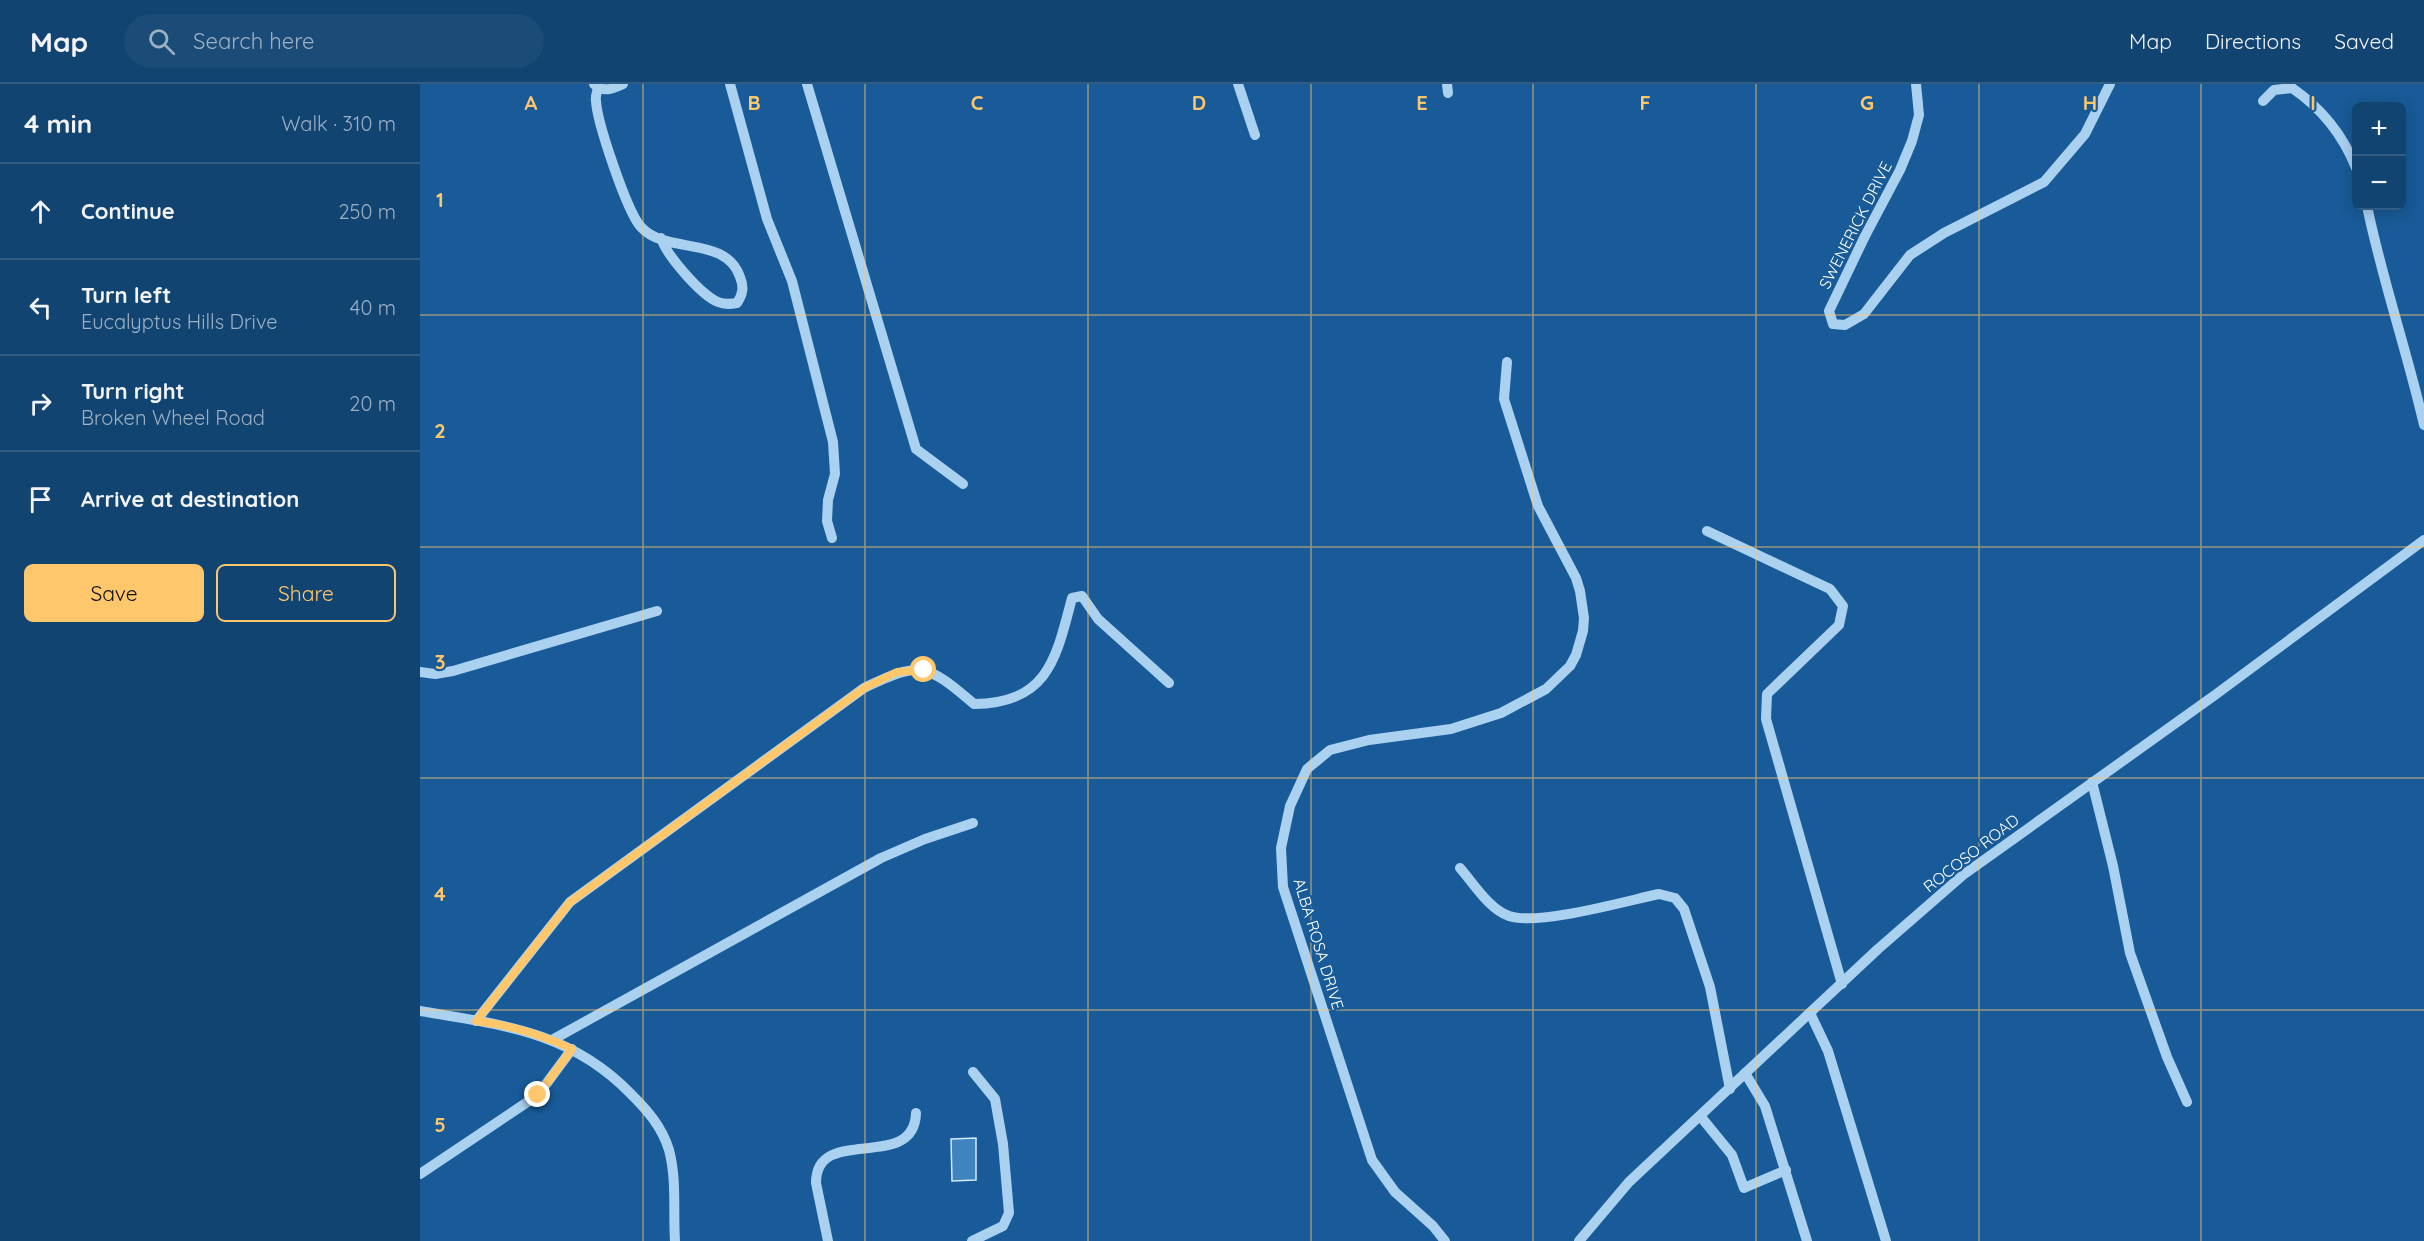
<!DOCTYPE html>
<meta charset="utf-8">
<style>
:root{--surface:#124472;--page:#1b4b77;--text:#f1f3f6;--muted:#9cb0c4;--line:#315c84;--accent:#ffc76c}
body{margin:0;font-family:Quicksand,sans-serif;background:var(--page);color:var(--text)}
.controls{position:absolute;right:18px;top:18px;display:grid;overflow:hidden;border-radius:9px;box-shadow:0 3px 15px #0003}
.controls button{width:54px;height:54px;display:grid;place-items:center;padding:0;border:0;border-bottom:2px solid var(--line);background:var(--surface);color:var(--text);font:30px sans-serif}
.stop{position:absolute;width:18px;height:18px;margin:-14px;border:4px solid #ffc76c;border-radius:50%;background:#fff}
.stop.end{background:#ffc76c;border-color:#fff;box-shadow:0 2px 6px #0008}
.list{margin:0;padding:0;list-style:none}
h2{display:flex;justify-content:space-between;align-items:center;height:78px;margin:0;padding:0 24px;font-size:26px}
h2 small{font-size:20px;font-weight:400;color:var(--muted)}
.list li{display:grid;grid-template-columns:39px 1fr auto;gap:18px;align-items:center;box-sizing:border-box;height:96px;padding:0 24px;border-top:2px solid var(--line)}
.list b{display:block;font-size:22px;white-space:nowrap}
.list p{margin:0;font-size:20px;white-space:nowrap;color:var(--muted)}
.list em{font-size:20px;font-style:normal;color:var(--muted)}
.actions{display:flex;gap:12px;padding:18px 24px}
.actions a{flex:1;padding:14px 0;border:2px solid var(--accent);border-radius:9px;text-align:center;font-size:21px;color:var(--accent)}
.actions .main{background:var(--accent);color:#111}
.icon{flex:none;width:33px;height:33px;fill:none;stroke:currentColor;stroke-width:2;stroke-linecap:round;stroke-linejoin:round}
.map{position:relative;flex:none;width:2004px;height:1157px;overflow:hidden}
header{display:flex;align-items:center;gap:36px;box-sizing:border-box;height:84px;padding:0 30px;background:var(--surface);border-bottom:2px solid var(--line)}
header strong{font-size:28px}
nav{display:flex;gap:33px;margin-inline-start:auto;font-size:21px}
.search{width:420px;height:54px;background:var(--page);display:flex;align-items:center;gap:15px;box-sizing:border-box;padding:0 21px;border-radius:33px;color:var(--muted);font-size:22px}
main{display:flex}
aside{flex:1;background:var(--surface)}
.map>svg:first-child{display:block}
.building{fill:#4084bf;stroke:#d3e9fc;stroke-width:1.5}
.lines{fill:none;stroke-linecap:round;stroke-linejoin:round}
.minor{stroke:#abd1f1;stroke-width:10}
.route{stroke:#ffc76c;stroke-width:8}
.grid{fill:none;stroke:#ffc76c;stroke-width:1.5;stroke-opacity:0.55}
.labels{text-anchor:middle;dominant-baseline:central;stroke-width:4.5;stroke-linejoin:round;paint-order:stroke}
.street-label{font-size:16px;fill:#fff;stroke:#185b98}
.grid-label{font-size:20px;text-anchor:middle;font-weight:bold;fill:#ffc76c;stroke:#185b98;stroke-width:4.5;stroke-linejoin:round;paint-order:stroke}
</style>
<header>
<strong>Map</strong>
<div class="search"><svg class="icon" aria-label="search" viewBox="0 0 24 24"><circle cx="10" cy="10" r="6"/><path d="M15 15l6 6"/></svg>Search here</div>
<nav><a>Map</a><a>Directions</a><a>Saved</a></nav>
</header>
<main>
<aside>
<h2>4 min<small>Walk · 310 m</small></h2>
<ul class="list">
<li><svg class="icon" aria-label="ahead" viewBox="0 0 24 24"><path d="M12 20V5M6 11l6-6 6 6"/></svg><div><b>Continue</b></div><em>250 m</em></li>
<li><svg class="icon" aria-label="left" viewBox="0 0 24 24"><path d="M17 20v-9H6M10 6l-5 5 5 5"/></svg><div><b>Turn left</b><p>Eucalyptus Hills Drive</p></div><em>40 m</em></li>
<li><svg class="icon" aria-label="right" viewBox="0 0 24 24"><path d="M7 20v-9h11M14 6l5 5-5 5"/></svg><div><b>Turn right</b><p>Broken Wheel Road</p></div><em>20 m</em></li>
<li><svg class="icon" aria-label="arrive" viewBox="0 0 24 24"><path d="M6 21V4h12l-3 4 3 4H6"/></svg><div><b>Arrive at destination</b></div></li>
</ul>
<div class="actions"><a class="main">Save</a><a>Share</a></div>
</aside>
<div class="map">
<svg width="2004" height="1157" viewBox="0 0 2004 1157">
<rect width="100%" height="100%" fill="#185b98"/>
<path class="building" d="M 556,1054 L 556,1096 L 532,1097 L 531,1055 Z"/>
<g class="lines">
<g class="minor">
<path d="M 174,0 C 184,9 192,5 203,0"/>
<path d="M 310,0 L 347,135 L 372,197 L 413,358 L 415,390 L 408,416 L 407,437 L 412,454"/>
<path d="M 387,0 L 496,365 L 543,400"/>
<path d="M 818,0 L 835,51"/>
<path d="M 1027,0 L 1028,9"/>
<path d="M 1496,0 L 1499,31 L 1492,57 L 1480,86 L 1445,152 L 1409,227 L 1413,240 L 1425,241 L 1444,230 L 1490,171 L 1524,149 L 1624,98 L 1665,50 L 1690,0"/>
<path d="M 178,4 C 177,8 175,13 176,17 C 177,38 207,128 221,143 C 246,171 306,151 320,193 C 324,203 323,210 317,219 C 311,220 305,221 298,218 C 281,211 247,172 241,154"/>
<path d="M 1843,17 L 1854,6 L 1872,4 C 1901,24 1923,51 1936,84"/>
<path d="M 1947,122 C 1962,195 1987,267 2004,341"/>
<path d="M 1287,447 L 1410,505 L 1423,522 L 1419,541 L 1347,610 L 1346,635 L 1422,900"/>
<path d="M 0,588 L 15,590 L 33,587 L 237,527"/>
<path d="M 1672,698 L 1693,782 L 1710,869 L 1747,973 L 1767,1018"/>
<path d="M 1040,784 C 1054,800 1069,825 1089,832 C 1118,842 1206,817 1239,810 L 1255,814 L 1264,825 L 1290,903 L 1310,1005"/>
<path d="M 0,927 C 82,941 150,947 211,1010 C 228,1027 242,1043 249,1066 C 257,1096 253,1127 255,1157"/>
<path d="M 1390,929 L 1408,967 L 1466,1157"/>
<path d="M 56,937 L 150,818 L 444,604 C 501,577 506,579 554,620 C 628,619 636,575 652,514 L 662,512 L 678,535 L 749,599"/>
<path d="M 132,956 L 461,774 L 505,755 L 553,739"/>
<path d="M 1325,989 L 1345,1022 L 1387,1157"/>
<path d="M 1281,1033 L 1312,1071 L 1324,1104 L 1366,1086"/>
<path d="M 0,1090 L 118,1011 L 152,965"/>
<path d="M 408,1157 L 396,1099 C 396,1039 494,1090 496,1029"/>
<path d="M 552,1157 L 583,1142 L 589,1129 L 583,1060 L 575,1015 L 553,988"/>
<path d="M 1025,1157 L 1013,1142 L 975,1108 L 952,1076 L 863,803 L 861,764 L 870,722 L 887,685 L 910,666 L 949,656 L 1031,645 L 1081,629 L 1126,605 L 1150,582 L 1156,571 L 1163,547 L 1164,534 L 1160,507 L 1156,494 L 1118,422 L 1084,315 L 1087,278"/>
<path d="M 1159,1157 L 1209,1098 L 1458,865 L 1543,791 L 1795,611 L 2004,456"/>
</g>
</g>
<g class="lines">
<path class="route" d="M 118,1011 L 152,965 C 122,951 89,941 56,937 L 150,818 L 444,604 L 477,588 L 504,586"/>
</g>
<path class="grid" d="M 223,0 L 223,1157M 445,0 L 445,1157M 668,0 L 668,1157M 891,0 L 891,1157M 1113,0 L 1113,1157M 1336,0 L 1336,1157M 1559,0 L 1559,1157M 1781,0 L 1781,1157M 0,231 L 2004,231M 0,463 L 2004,463M 0,694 L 2004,694M 0,926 L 2004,926"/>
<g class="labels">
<g class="street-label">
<text transform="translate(1435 141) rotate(-63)">SWENERICK DRIVE</text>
<text transform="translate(1551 769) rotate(-38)">ROCOSO ROAD</text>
<text transform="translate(899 860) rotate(73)">ALBA ROSA DRIVE</text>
</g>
</g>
<g class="grid-label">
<text x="111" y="26">A</text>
<text x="334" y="26">B</text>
<text x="557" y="26">C</text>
<text x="779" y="26">D</text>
<text x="1002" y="26">E</text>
<text x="1225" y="26">F</text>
<text x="1447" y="26">G</text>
<text x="1670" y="26">H</text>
<text x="1893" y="26">I</text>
<text x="20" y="123">1</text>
<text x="20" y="354">2</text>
<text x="20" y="585">3</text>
<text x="20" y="817">4</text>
<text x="20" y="1048">5</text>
</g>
</svg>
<div class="controls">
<button>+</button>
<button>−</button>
</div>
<div class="stop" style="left:504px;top:586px"></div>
<div class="stop end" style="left:118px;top:1011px"></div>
</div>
</main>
